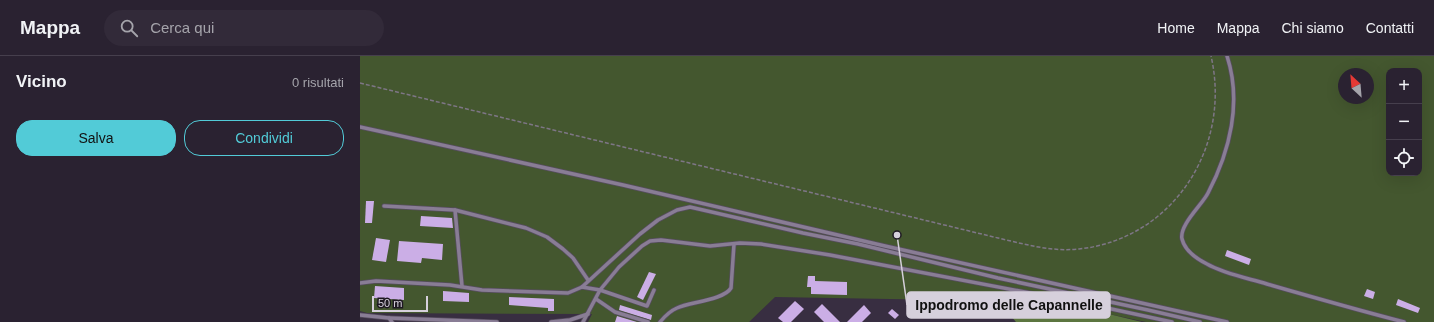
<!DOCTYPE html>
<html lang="it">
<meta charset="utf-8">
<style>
:root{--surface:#2a2231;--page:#322a39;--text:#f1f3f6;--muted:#a5a4ab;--line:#463f4d;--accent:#52cbd7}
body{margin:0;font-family:Helvetica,sans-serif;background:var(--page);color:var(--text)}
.controls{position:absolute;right:12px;top:12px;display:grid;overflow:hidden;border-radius:8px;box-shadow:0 4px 16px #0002}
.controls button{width:36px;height:36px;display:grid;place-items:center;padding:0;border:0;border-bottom:1px solid var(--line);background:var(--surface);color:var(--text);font:20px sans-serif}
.compass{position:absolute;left:978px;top:12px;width:36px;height:36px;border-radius:50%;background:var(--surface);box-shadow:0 4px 16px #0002;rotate:334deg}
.scale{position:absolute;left:12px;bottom:10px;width:56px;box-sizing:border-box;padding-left:4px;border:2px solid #d6d0dc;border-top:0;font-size:11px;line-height:14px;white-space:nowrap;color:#d6d0dc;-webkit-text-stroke:3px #1d1821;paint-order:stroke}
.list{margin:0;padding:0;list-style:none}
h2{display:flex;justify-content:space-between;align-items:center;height:52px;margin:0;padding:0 16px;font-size:17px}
h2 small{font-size:13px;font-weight:400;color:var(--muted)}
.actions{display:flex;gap:8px;padding:12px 16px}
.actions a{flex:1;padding:9px 0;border:1px solid var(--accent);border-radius:16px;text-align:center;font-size:14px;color:var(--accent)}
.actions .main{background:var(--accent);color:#111}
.icon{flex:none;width:22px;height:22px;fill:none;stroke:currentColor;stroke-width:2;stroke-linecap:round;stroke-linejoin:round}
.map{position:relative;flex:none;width:1074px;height:266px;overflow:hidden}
header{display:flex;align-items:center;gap:24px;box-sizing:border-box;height:56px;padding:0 20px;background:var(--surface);border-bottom:1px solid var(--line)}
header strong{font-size:19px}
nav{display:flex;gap:22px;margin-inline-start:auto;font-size:14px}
.search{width:280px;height:36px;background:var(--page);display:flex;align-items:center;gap:10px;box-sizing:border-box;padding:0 14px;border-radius:22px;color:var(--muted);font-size:15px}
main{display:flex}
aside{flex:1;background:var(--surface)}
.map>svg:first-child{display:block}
.green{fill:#44572f;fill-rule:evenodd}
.forest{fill:#5c7640}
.building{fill:#cbaee6}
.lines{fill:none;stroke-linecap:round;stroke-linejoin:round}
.service-casing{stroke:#564d5e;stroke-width:5}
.path{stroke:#7e7686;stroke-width:1.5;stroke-dasharray:4 2;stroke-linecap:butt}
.service{stroke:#897d95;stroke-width:3.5}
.leader{fill:none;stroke:#d6d0dc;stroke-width:1.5}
.callout-dot{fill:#d6d0dc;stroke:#1d1821;stroke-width:1.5}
.callout{fill:#d6d0dc;stroke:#d6d0dc;stroke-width:1.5}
.callout-label{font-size:14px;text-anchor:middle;font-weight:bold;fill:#111}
</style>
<header>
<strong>Mappa</strong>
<div class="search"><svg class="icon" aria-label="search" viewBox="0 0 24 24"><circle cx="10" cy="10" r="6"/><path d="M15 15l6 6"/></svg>Cerca qui</div>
<nav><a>Home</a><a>Mappa</a><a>Chi siamo</a><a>Contatti</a></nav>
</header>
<main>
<aside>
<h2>Vicino<small>0 risultati</small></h2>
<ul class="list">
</ul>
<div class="actions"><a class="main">Salva</a><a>Condividi</a></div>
</aside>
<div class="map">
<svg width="1074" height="266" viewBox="0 0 1074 266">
<rect width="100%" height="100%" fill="#382e41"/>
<path class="green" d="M 0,0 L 1074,0 L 1074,266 L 786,266 L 693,246 L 415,241 L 389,266 L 228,266 L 232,258 L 7,257 L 0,255 ZM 1029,15 L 1059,15 L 1059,117 L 1029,117 ZM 984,18 L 1008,18 L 1008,42 L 984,42 Z"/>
<path class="forest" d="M 690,245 L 699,246 L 782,266 L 656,266 L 650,259 L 647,247 Z"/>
<g class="building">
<path d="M 6,145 L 14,145 L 12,167 L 5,167 Z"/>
<path d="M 61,160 L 92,162 L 93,172 L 60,170 Z"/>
<path d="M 16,182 L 30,184 L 26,206 L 12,204 Z"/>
<path d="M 39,185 L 83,188 L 82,204 L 62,202 L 61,207 L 37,205 Z"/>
<path d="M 867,194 L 891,203 L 889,209 L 865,200 Z"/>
<path d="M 289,216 L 296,218 L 283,244 L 277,241 Z"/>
<path d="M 448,220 L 455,220 L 455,225 L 487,226 L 487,239 L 451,238 L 451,231 L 447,231 Z"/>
<path d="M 15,230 L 44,232 L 44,244 L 14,242 Z"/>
<path d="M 1007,233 L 1015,236 L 1013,243 L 1004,240 Z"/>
<path d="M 83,235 L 109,237 L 109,246 L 83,245 Z"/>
<path d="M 149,241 L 194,243 L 194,255 L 188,255 L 188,252 L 149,249 Z"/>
<path d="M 1038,243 L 1060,252 L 1058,257 L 1036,249 Z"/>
<path d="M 435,245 L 444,253 L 431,266 L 423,266 L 418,262 Z"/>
<path d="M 462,248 L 480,266 L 464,266 L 454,256 Z"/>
<path d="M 260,249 L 292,259 L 291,264 L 259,254 Z"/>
<path d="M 504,249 L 511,257 L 502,266 L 487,266 Z"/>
<path d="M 532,253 L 539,259 L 535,263 L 528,257 Z"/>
<path d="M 257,260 L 277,266 L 255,266 Z"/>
</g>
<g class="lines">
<g class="service-casing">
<g id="service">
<path d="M 867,0 C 882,46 870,95 848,137 C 842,149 819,169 822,183 C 825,195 837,203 847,208 C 865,218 887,222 907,228 C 952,241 998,254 1044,266"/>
<path d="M 0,71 L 263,129 L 525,190 L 867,266"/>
<path d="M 24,150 L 95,154 L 166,172 L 187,181 L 203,193 L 213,202 L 228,224"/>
<path d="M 95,154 L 102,230"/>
<path d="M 0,227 L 16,225 L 90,229 L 122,234 L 208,237 L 222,231 L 280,178 L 298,164 L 317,154 L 330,151 L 443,177 L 498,188 L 638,222 L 788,254 L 840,266"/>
<path d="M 222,231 L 240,234 L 259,211 L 282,190 L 290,185 L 301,184 L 350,190 L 380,187 L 401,188 L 470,199 L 733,249 L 812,266"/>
<path d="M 236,243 L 255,256 L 288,266"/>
<path d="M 0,259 L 29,262 L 32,266"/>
<path d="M 29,262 L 137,266"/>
<path d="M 191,266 L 210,264 L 228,258"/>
<path d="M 223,266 L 240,234 L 287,250 L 294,234"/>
<path d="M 300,266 C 305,260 310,255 317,252 C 330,246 364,244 371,232 L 374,188"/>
</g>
</g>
<path class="path" d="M 0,27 L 638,182 C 664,188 691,196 719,193 C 813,183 872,91 851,0"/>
<use href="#service" class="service"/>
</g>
<path class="leader" d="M537 179L547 249"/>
<circle class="callout-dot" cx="537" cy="179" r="4"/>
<rect class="callout" x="547" y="236" width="203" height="26" rx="4"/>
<g class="callout-label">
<text x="649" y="254">Ippodromo delle Capannelle</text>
</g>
</svg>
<div class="controls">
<button>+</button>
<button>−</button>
<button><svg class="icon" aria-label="locate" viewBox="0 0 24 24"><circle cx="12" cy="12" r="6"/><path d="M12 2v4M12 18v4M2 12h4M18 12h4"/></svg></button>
</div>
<svg class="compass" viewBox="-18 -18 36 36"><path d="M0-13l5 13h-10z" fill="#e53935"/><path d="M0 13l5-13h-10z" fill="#a5a4ab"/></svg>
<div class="scale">50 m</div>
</div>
</main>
